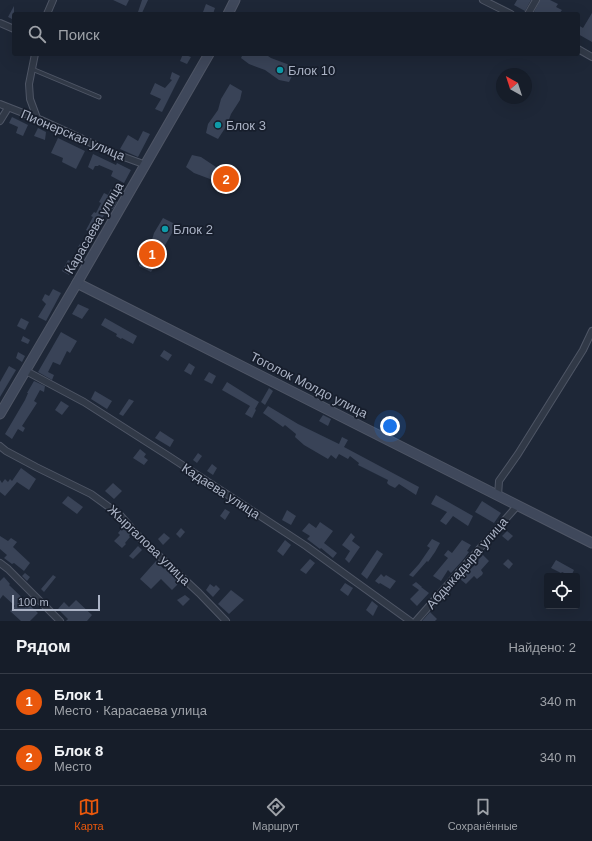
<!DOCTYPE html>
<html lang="ru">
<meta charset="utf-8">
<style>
:root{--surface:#161d29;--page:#232a35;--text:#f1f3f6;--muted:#9ea2a8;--line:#353b46;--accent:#ea580c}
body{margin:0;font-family:Arial,sans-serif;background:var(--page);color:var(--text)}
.controls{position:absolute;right:12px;bottom:12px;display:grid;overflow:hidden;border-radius:4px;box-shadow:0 4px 16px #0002}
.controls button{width:36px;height:36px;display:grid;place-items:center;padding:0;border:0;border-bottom:1px solid var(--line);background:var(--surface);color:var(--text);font:20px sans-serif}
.compass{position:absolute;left:496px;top:68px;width:36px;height:36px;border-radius:50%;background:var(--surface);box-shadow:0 4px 16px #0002;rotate:321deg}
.scale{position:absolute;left:12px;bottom:10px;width:88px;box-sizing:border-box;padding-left:4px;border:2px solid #abb3c5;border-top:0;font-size:11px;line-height:14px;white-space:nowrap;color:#abb3c5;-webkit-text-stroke:3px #171e2c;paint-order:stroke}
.you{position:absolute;left:390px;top:426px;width:14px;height:14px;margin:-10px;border:3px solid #fff;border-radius:50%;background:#1a73e8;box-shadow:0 0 0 6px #1a73e833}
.badge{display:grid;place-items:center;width:26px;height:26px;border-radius:50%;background:var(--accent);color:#fff;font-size:13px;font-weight:700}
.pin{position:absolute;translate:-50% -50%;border:2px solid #fff;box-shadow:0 1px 4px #0006}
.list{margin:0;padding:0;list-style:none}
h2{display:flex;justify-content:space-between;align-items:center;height:52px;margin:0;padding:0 16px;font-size:17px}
h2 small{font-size:13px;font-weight:400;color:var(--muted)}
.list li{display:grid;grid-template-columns:26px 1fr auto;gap:12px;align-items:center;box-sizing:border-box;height:56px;padding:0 16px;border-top:1px solid var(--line)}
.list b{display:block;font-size:15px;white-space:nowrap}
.list p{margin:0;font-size:13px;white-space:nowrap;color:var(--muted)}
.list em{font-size:13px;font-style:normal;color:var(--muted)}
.icon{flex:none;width:22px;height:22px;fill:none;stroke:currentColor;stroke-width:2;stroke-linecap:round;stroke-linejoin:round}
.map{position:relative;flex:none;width:592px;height:621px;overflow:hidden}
.search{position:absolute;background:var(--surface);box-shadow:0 4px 16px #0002;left:12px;right:12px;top:12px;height:44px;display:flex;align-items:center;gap:10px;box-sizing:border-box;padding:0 14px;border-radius:4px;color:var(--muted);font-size:15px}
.sheet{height:164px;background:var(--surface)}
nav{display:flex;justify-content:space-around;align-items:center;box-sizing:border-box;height:56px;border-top:1px solid var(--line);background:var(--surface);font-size:11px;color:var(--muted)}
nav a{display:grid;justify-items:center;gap:2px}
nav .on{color:var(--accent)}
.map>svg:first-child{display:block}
.building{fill:#394357}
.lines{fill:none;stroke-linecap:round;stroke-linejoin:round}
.lane-casing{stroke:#4f5666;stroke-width:5}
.street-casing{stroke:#4f5666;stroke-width:8}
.secondary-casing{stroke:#4f5666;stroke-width:11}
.lane{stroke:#313947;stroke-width:3}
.street{stroke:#313947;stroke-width:6}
.secondary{stroke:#3f485b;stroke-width:9}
.culture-dot{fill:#0f9aa8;stroke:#171e2c;stroke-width:1.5}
.labels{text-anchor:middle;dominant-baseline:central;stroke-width:3.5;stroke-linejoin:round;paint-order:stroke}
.poi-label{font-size:13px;fill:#abb3c5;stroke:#171e2c;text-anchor:start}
.street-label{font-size:13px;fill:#abb3c5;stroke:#171e2c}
</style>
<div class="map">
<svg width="592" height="621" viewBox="0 0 592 621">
<rect width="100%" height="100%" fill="#1e2737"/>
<g class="building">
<path d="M 113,0 L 129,0 L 126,6 Z"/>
<path d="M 142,0 L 148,0 L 142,13 L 138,12 Z"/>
<path d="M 517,0 L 531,0 L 525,11 L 514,5 Z"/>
<path d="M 540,0 L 550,0 L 558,4 L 556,7 L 562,10 L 559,14 L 533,14 Z"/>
<path d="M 206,4 L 215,8 L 213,14 L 208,14 L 203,12 Z"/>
<path d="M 14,6 L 14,20 L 8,17 Z"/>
<path d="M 592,13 L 592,42 L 578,34 L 578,25 L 583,28 Z"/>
<path d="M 183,54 L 191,57 L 187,64 L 180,61 Z"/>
<path d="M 243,54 L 265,54 L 271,58 L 287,64 L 295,70 L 289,82 L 279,80 L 265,70 L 249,64 L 241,58 Z"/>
<path d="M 172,72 L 180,76 L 162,112 L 155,109 L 161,99 L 150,94 L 155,83 L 165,88 L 172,80 L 170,79 Z"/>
<path d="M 230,84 L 242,91 L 240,100 L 231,114 L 227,125 L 218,139 L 206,133 L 208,124 L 218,110 L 221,99 Z"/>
<path d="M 12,117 L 28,125 L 23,136 L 16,133 L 18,127 L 9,123 Z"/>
<path d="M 38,128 L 46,132 L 45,140 L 34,136 Z"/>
<path d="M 143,131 L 150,134 L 138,157 L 120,149 L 128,135 L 138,141 Z"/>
<path d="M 58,138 L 85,151 L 76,169 L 62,162 L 63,158 L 51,153 Z"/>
<path d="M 93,154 L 116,165 L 117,163 L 131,170 L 124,183 L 111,176 L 113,171 L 99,165 L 98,166 L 95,166 L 93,170 L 88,167 Z"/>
<path d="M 192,155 L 201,157 L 216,167 L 226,170 L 241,179 L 235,191 L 225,189 L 210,179 L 194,173 L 186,167 Z"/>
<path d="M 111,189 L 118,193 L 114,200 L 117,202 L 113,209 L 108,207 L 101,221 L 98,220 L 94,234 L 86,230 L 93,217 L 91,216 L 94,212 L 96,213 L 101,203 L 99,202 L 104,193 L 108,195 Z"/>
<path d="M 163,218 L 175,224 L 172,233 L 164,247 L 160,258 L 151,272 L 139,266 L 141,257 L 151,243 L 154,233 Z"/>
<path d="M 82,241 L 87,242 L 83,249 L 78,247 Z"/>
<path d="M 68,260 L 76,264 L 69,275 L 62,271 Z"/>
<path d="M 53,289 L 61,293 L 46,321 L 38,317 L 46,304 L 42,300 L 45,294 L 49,296 Z"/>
<path d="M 78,304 L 89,309 L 82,319 L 72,314 Z"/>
<path d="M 21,318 L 29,322 L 25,330 L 17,326 Z"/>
<path d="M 105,318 L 137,336 L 133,344 L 122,338 L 121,339 L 116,336 L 117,334 L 101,325 Z"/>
<path d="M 61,332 L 77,341 L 70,353 L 67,351 L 60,365 L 53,362 L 48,372 L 54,375 L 52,380 L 38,372 Z"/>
<path d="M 23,336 L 30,340 L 28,344 L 21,341 Z"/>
<path d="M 164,350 L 172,355 L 168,361 L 160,356 Z"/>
<path d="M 18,352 L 25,356 L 22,362 L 16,358 Z"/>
<path d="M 189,363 L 195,367 L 191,375 L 184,371 Z"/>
<path d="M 9,366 L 16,370 L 0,397 L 0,382 Z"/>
<path d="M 209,372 L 216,376 L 212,384 L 204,380 Z"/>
<path d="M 34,381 L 45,386 L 44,392 L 40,390 L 34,401 L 37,403 L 22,426 L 25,428 L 23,432 L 18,429 L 12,439 L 5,434 L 25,400 L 28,393 L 27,393 Z"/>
<path d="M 227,382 L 259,402 L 255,409 L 256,410 L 252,418 L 245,414 L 250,406 L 222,390 Z"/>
<path d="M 269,388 L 273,391 L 265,405 L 261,402 Z"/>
<path d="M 95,391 L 112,401 L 107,409 L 91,399 Z"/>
<path d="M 129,399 L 134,401 L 123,416 L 119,414 Z"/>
<path d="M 61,401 L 69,406 L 62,415 L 55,410 Z"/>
<path d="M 268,406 L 298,424 L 339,444 L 342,437 L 348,440 L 344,447 L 419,487 L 416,495 L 399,484 L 395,488 L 389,485 L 387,483 L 388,480 L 358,465 L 359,463 L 350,456 L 348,459 L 339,454 L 336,459 L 331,455 L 328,459 L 304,445 L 295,437 L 296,434 L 285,425 L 283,427 L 263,413 Z"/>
<path d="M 323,415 L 331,419 L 328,426 L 319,421 Z"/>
<path d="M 160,431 L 174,440 L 170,447 L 155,438 Z"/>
<path d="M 140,449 L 146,454 L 144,457 L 148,460 L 144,465 L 133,458 Z"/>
<path d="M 198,453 L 202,456 L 197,463 L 193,460 Z"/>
<path d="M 212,464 L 217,468 L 213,475 L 207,471 Z"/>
<path d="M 21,468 L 36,479 L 29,490 L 17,482 L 5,496 L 0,492 L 0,480 L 2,483 L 5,479 L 8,482 L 10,479 L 12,481 Z"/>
<path d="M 113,483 L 122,491 L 114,499 L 105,491 Z"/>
<path d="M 436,495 L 473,516 L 468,526 L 453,516 L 446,525 L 440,521 L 447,512 L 431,504 Z"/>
<path d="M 68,496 L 83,507 L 77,514 L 62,503 Z"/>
<path d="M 482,501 L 501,513 L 494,523 L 475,512 Z"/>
<path d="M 225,509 L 230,512 L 225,520 L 220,516 Z"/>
<path d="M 287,510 L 296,516 L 291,525 L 282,520 Z"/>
<path d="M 320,522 L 333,531 L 324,543 L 337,553 L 333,558 L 321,548 L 320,549 L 307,539 L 310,536 L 302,531 L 309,523 L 316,528 Z"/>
<path d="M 123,527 L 130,534 L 129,536 L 130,537 L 125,543 L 126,544 L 122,548 L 114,541 L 120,535 L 118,533 Z"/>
<path d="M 181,528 L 185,532 L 180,538 L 176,534 Z"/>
<path d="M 507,531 L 513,536 L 508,541 L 502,536 Z"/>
<path d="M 164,533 L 170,538 L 163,545 L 158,539 Z"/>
<path d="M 351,533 L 355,537 L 352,541 L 360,547 L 349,563 L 345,559 L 350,551 L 342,545 Z"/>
<path d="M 0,536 L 8,541 L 11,538 L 17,542 L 13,547 L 30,563 L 24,571 L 14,563 L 12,564 L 4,558 L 7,555 L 0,549 Z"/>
<path d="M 432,539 L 440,543 L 435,552 L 428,562 L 427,561 L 413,577 L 409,575 L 419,564 L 430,548 L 427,546 Z"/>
<path d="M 285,540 L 291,545 L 283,556 L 277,551 Z"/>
<path d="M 462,540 L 471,545 L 467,551 L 469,552 L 462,561 L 451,573 L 448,570 L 441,581 L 433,576 L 448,558 L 444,555 L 448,550 L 452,553 Z"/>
<path d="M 138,546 L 142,550 L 133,559 L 129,556 Z"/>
<path d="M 377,550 L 383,554 L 367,579 L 361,574 Z"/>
<path d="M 483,555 L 489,561 L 481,570 L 483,573 L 482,575 L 477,579 L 474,576 L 466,584 L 460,579 L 479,561 L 478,560 Z"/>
<path d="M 310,559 L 315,563 L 306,574 L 300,570 Z"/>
<path d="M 508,559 L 513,564 L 509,569 L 503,564 Z"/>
<path d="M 556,560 L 574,570 L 571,576 L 562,572 L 561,573 L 551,568 Z"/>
<path d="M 156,561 L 164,569 L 165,568 L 180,582 L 172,590 L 161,579 L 151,589 L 140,579 Z"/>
<path d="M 25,573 L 30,577 L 27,581 L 22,576 Z"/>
<path d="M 381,574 L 384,577 L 386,575 L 396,581 L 390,589 L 380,583 L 379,584 L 375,581 Z"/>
<path d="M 53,575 L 56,577 L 44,592 L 41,589 Z"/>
<path d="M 4,577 L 10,584 L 9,585 L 38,613 L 30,621 L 21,621 L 10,611 L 15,606 L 3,595 L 0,599 L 0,581 Z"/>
<path d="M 416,582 L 422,587 L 420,588 L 421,587 L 429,593 L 417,606 L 410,599 L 419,590 L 412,585 Z"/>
<path d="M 345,583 L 353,588 L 348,596 L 340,590 Z"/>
<path d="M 210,584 L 214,587 L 216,585 L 220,589 L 213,597 L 206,590 Z"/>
<path d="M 231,590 L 244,600 L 229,614 L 218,604 Z"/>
<path d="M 185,595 L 190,599 L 183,606 L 177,600 Z"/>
<path d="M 76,600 L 92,615 L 87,621 L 66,621 L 68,619 L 58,609 L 64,602 L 69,607 Z"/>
<path d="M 372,601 L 378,606 L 373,616 L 366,610 Z"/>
<path d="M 430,612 L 437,619 L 435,621 L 422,621 Z"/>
</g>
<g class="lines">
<g class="lane-casing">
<path id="lane" d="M 32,69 L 99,97"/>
</g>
<g class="street-casing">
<g id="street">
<path d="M 483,0 L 511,14"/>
<path d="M 47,14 L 53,0"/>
<path d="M 528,14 L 536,0"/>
<path d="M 0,23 L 14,29"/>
<path d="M 578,49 L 592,57"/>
<path d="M 35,54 L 29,84 L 30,99 L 37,118"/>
<path d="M 0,104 L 41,120 L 113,153 L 146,165"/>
<path d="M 0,121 L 8,108"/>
<path d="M 26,371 L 84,402 L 167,455 L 306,546 L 410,621"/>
<path d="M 0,446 L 6,451 L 36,467 L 91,494 L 120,515 L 142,540 L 199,593 L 226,621"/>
<path d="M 498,496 L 499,481 L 518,454 L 583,350 L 592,331"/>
<path d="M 0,563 L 8,569 L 60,621"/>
<path d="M 416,621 L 517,506"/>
</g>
</g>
<g class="secondary-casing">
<g id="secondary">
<path d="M 228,14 L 235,0"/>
<path d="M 77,283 L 592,543"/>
<path d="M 0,414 L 77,283 L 209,54"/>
</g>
</g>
<use href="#lane" class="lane"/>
<use href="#street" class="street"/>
<use href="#secondary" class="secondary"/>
</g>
<g class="culture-dot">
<circle cx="280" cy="70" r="4"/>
<circle cx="218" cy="125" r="4"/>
<circle cx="165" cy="229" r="4"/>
</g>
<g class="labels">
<g class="poi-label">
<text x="288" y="70">Блок 10</text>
<text x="226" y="125">Блок 3</text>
<text x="173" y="229">Блок 2</text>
</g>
<g class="street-label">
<text transform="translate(73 135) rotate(23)">Пионерская улица</text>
<text transform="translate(94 228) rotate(-60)">Карасаева улица</text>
<text transform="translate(309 385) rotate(27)">Тоголок Молдо улица</text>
<text transform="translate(221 491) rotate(33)">Кадаева улица</text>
<text transform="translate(149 545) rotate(44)">Жыргалова улица</text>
<text transform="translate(467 563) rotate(-49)">Абдыкадыра улица</text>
</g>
</g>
</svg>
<div class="controls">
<button><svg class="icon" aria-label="locate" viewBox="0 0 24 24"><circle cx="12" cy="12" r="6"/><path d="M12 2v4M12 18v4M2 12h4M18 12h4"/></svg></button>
</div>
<svg class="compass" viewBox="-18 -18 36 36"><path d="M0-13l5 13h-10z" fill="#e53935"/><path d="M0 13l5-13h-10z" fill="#9ea2a8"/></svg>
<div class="scale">100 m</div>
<div class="you"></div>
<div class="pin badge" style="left:152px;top:254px">1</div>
<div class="pin badge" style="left:226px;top:179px">2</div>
<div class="search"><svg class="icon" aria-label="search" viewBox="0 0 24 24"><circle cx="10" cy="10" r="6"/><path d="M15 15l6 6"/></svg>Поиск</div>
</div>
<section class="sheet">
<h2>Рядом<small>Найдено: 2</small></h2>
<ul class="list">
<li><span class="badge">1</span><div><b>Блок 1</b><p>Место · Карасаева улица</p></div><em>340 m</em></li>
<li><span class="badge">2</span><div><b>Блок 8</b><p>Место</p></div><em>340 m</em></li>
</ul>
</section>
<nav>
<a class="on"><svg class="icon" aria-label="map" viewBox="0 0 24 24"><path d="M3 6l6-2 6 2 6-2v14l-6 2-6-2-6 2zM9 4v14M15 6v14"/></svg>Карта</a>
<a><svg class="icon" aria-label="directions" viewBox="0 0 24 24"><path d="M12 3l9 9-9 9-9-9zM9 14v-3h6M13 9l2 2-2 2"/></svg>Маршрут</a>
<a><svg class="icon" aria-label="saved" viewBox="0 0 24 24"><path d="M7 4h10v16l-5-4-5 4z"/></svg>Сохранённые</a>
</nav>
